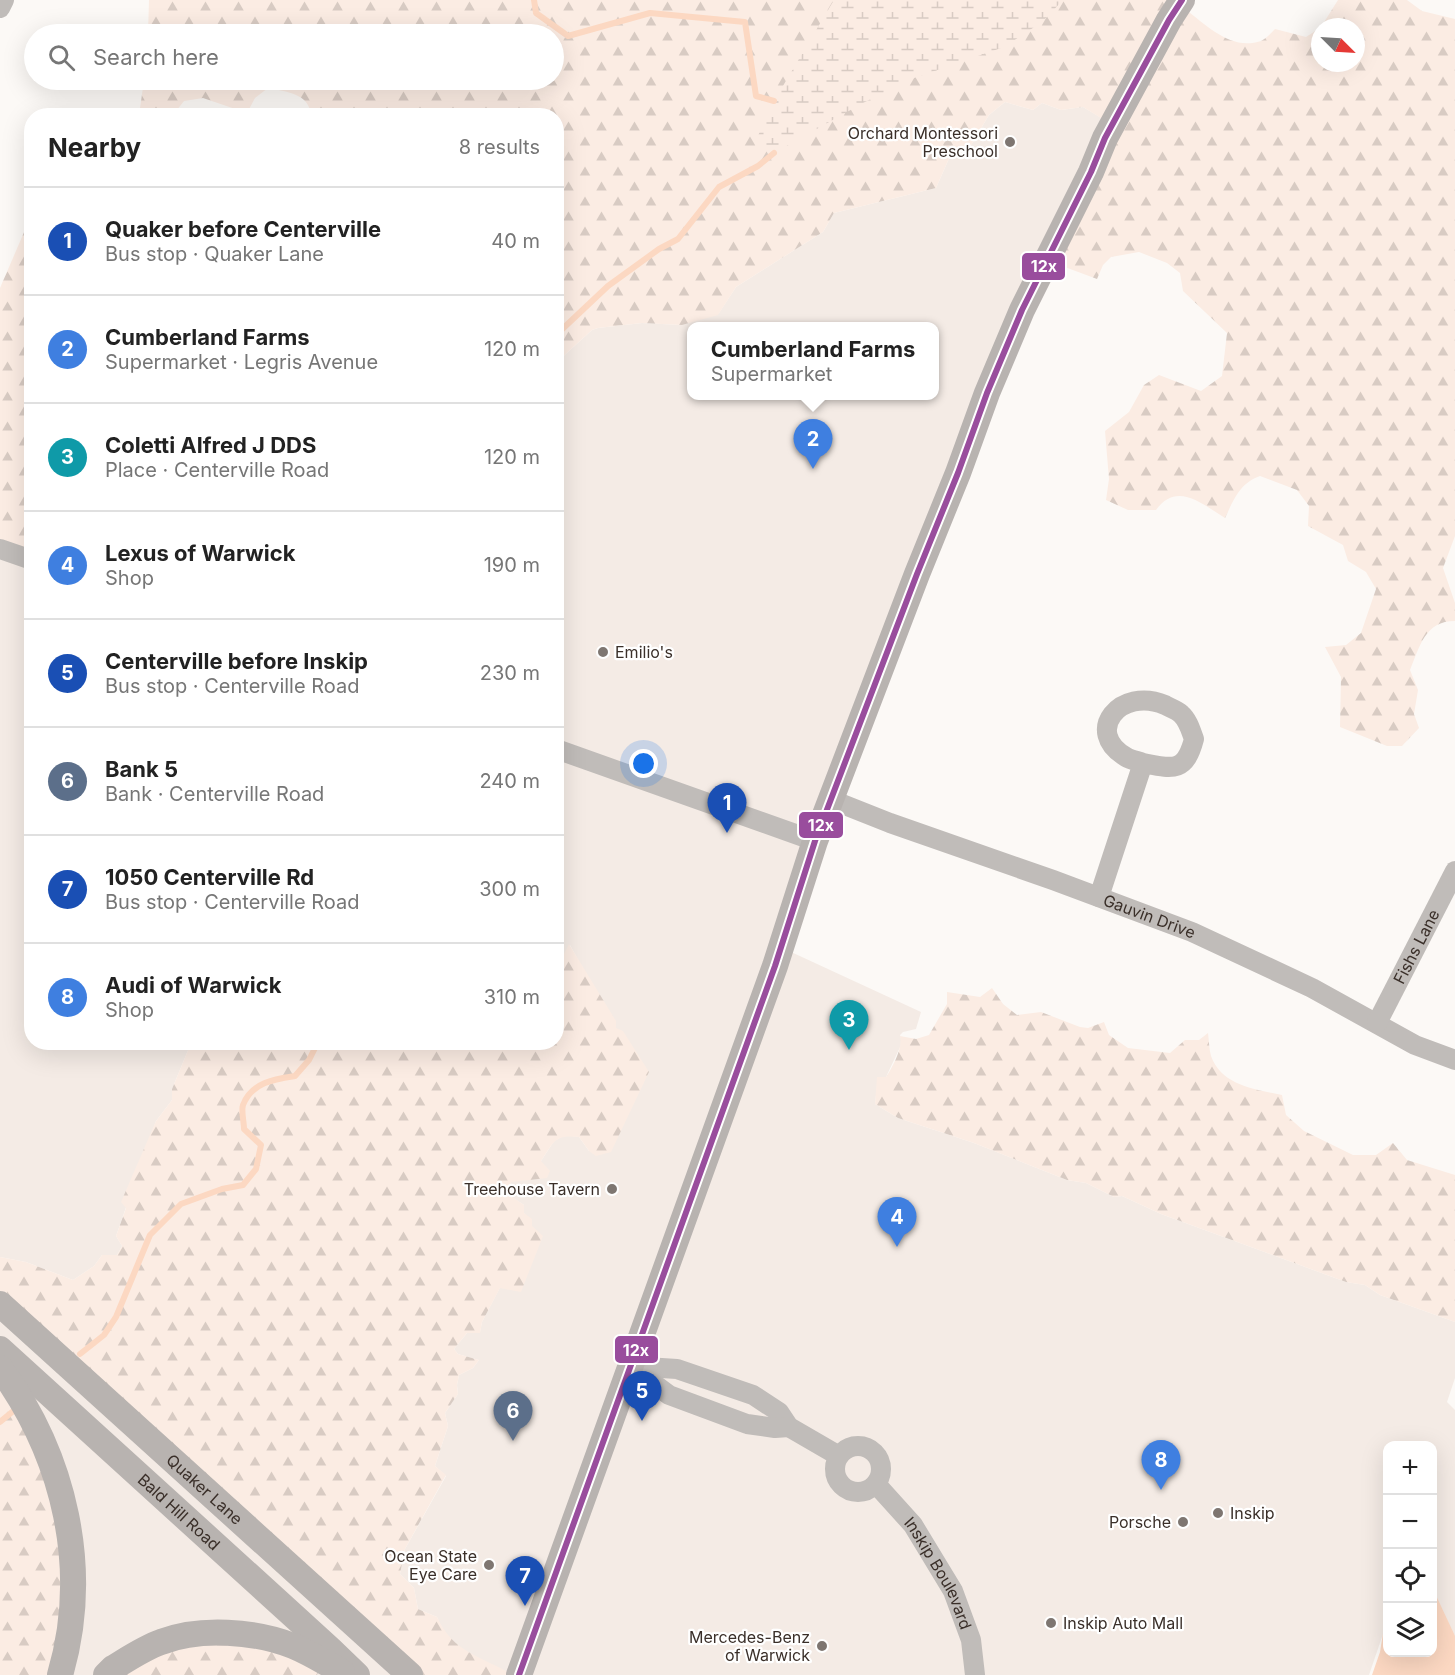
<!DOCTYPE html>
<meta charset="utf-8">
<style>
:root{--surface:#fff;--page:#f6f6f6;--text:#222;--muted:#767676;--line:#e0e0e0;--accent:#db2777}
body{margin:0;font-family:Inter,sans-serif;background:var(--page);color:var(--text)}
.controls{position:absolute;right:18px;bottom:18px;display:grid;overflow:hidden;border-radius:12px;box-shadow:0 6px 24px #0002}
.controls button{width:54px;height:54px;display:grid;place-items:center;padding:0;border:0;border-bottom:2px solid var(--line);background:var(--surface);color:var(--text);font:30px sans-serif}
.compass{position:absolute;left:1311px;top:18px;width:54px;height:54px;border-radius:50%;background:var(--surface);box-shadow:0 6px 24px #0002;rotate:114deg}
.you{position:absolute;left:644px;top:764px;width:21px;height:21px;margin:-15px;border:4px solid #fff;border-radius:50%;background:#1a73e8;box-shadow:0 0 0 9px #1a73e833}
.badge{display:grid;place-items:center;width:39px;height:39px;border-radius:50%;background:var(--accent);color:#fff;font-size:20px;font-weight:700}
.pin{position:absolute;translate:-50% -50px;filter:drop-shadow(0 2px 3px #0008)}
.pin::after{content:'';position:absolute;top:32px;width:21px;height:18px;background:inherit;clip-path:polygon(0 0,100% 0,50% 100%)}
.popup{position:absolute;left:687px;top:322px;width:252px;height:78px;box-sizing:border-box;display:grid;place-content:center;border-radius:12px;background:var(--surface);filter:drop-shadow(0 2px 4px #0005);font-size:20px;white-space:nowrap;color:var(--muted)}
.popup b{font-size:22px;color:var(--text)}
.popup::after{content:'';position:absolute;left:50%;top:100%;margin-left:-12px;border:12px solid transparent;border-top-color:var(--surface)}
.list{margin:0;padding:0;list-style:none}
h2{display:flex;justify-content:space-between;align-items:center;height:78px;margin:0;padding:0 24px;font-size:26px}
h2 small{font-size:20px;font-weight:400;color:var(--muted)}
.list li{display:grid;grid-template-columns:39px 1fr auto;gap:18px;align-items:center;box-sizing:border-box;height:108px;padding:0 24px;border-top:2px solid var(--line)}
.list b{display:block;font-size:22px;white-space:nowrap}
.list p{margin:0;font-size:20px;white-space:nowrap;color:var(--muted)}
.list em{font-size:20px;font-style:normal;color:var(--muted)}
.icon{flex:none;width:33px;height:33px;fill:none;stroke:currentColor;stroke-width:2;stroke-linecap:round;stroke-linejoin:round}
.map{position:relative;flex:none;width:1455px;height:1675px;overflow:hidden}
.search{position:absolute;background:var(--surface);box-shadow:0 6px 24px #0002;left:24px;top:24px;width:540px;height:66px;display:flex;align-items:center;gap:15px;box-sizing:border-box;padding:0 21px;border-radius:33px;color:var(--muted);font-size:22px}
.panel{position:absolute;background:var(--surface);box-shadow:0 6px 24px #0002;left:24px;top:108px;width:540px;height:942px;border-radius:24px}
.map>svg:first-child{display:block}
.built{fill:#f4ebe5;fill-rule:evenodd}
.forest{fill:url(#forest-firs)}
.wetland{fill:url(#wetland-marsh)}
.water{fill:#fcd8c2}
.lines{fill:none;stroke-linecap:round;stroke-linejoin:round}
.stream{stroke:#fcd8c2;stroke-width:6}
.minor{stroke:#c0bcb9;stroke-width:20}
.major{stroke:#b8b3b0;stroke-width:26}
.bus-1-casing{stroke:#fff;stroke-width:10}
.bus-1{stroke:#994d9d;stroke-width:6}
.poi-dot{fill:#7e7671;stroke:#fff;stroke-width:2}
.labels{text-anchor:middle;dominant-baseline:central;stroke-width:4.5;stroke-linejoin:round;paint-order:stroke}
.poi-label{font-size:16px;fill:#3a2f29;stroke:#fff;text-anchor:end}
.street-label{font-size:16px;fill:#3a2f29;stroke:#fff}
.line-badge{stroke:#fff;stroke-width:2}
.badge-label{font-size:16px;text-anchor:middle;font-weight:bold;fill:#fff}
</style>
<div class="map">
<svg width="1455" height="1675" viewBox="0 0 1455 1675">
<defs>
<pattern id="forest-firs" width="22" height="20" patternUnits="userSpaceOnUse" patternTransform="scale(1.5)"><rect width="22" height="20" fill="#fbece3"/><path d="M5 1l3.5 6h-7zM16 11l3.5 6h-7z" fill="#d8cbc3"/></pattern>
<pattern id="wetland-marsh" width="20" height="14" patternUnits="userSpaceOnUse" patternTransform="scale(1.5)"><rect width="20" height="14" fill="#fbece3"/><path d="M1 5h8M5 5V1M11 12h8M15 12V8" fill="none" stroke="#d8cbc3"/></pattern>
</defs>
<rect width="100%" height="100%" fill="#fcf9f6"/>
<g class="built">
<path d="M 1005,102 L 1033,110 L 1042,103 L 1061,110 L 1083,107 L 1115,126 L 1032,304 L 787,947 L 789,951 L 921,1012 L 916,1029 L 903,1032 L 900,1035 L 902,1043 L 886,1077 L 878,1077 L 875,1104 L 898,1118 L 974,1143 L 1067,1180 L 1086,1183 L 1114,1197 L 1122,1196 L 1161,1214 L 1346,1282 L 1365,1285 L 1380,1295 L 1455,1322 L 1455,1378 L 1447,1402 L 1455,1410 L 1455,1644 L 1433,1592 L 1432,1446 L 1388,1446 L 1387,1604 L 1383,1614 L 1383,1634 L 1369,1675 L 513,1675 L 463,1651 L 443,1631 L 437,1617 L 418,1609 L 414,1588 L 400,1574 L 405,1549 L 446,1476 L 435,1466 L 448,1426 L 445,1413 L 458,1394 L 457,1385 L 459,1375 L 473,1368 L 479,1360 L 458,1354 L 454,1349 L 467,1333 L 480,1332 L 482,1322 L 532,1226 L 524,1213 L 524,1205 L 507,1194 L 511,1182 L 541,1161 L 554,1141 L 565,1135 L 579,1137 L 589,1151 L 615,1028 L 570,945 L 557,968 L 557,362 L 592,330 L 598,328 L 642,323 L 682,325 L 719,313 L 736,287 L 823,232 L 834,213 L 936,188 L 951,154 L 971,145 L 989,115 ZM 692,326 L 934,326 L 934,396 L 692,396 Z"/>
<path d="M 0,546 L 31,558 L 32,1042 L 191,1043 L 172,1089 L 172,1100 L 156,1121 L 116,1236 L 122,1246 L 117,1255 L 102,1255 L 94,1266 L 73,1280 L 26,1262 L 0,1257 Z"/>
<path d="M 0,1300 L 413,1675 L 317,1675 L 324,1663 L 108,1675 L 63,1675 L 0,1371 Z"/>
</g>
<g class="forest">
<path d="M 149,0 L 1189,0 L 1186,10 C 1208,26 1231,51 1261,41 C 1266,39 1271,33 1275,29 L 1306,37 L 1320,28 L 1320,63 L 1356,63 L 1356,27 L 1321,27 L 1338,0 L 1407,0 L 1422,11 L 1455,19 L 1455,536 L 1443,568 L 1455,603 L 1455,621 C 1425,621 1420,646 1410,670 L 1418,690 L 1414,714 L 1419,728 L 1402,746 L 1387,746 L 1340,727 L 1341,677 L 1325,647 L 1346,645 L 1361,633 L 1376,589 L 1366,572 L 1348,561 L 1343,545 L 1308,526 L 1309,506 L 1297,490 L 1260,476 C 1240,483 1234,499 1225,518 C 1202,504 1177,481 1156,510 L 1128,510 L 1106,500 L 1109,479 L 1105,431 L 1129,412 L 1144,385 L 1159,375 L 1201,391 L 1222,376 L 1227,333 L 1183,291 L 1180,273 L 1167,263 L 1139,252 L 1111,257 L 1103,265 L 1097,279 L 1054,263 L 1114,126 L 1083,107 L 1061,110 L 1042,103 L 1033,110 L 1005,102 L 989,115 L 971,145 L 951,154 L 936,188 L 834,213 L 823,232 L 736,287 L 718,315 L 682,325 L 642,323 L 598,328 L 592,330 L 557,362 L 556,116 L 311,115 C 309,93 286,92 268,88 L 255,98 L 247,113 L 203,98 L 184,101 L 173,115 L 138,116 C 142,104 141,92 145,80 L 554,80 L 554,34 L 148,34 Z"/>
<path d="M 31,216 L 31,558 L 0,546 L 0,288 Z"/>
<path d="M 569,944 L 616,1021 L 616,1028 L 623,1031 L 649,1072 L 611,1152 L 596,1156 L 589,1151 L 579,1137 C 554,1134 554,1142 541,1161 L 550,1171 L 547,1178 L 511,1182 L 508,1194 L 524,1205 L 524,1213 L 532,1219 L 532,1226 L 543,1236 L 521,1292 L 500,1288 L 482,1322 L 480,1333 L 467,1333 L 454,1349 L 458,1354 L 479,1360 L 473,1368 L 459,1375 L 457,1385 L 458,1394 L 445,1413 L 448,1426 L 435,1466 L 446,1475 L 405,1549 L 400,1574 L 414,1588 L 418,1609 L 437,1617 C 454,1654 482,1656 513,1675 L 413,1675 L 0,1300 L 0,1257 L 26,1262 L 73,1280 L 94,1266 L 102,1255 L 117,1255 L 122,1246 L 116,1236 L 126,1208 L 121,1202 L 156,1121 L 172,1100 L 172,1089 L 191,1043 L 556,1042 L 557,968 Z"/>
<path d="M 992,988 L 1003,1004 L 1017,1015 L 1041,1012 L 1080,1027 L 1088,1028 L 1104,1022 L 1109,1035 L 1128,1048 L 1170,1053 L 1185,1040 L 1199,1040 L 1208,1033 C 1209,1040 1209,1049 1211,1056 C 1222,1086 1255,1089 1282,1095 L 1286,1115 L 1304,1131 L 1353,1155 L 1376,1155 L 1393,1143 L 1407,1160 L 1455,1175 L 1455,1322 L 1380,1295 L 1365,1285 L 1346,1282 L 1161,1214 L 1122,1196 L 1114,1197 L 1086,1183 L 1067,1180 L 974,1143 L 898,1118 L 875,1104 L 877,1077 L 886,1077 C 893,1066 903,1048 900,1036 L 916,1039 L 929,1035 L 947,1004 L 947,992 L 980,997 Z"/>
<path d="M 0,1371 L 70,1527 L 63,1675 L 0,1675 Z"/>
<path d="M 199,1634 L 324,1663 L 317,1675 L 108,1675 Z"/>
</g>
<path class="wetland" d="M 834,0 L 1063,0 L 1042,22 L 1004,47 L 911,79 L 863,103 L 774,153 L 756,140 L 774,101 Z"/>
<path class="water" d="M 1433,1589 L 1455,1636 L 1455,1675 L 1372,1675 L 1380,1652 L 1387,1609 L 1388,1652 L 1432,1652 Z"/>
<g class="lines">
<g class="stream">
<path d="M 534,0 L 536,13 L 568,36 L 650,13 L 745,22 L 756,96 L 774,101"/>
<path d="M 556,335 L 608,286 L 659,249 L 678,239 L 719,187 L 758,166 L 774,153"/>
<path d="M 80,1354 L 104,1335 L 116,1317 L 150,1235 L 181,1204 L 222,1189 L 243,1185 L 256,1169 L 261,1145 L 244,1129 C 244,1122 241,1111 243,1105 C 252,1082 275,1079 295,1076 L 309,1060 L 318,1042"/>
<path d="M 0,1422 L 17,1408"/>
</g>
<g class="minor">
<path d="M 0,8 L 4,0"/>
<path d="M 0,549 L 32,560"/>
<path d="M 556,749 L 815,841"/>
<path id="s1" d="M 832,800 L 890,823 L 1053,880 L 1192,932 L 1312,988 L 1415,1045 L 1455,1060"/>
<path d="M 1099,897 L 1143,763 C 1173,769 1185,773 1194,739 C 1191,731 1188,720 1181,714 C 1177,710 1170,708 1165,705 C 1120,686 1083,732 1126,757 C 1131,760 1138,761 1143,763"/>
<path id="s2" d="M 1377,1023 L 1455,871"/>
<path d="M 630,1366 L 677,1369 L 753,1395 L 779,1412 L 789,1427 L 839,1456"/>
<path d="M 630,1366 L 669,1395 L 747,1424 L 775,1428 L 789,1427"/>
<circle cx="858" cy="1469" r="23"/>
<path id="s3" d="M 876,1484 L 913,1525 L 953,1591 L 971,1640 L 975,1675"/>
</g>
<g class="major">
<path id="s4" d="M 0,1304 L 410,1675"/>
<path id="s5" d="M 0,1349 L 330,1649 L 357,1675"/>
<path d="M 0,1368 C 65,1457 91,1569 60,1675"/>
<path d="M 106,1675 L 113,1668 C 128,1659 144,1648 161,1642 C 200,1627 255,1631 293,1646 C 310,1653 326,1663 342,1672"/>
<path d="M 519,1675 L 775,966 L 815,841 L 917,574 L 958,473 L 987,393 L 1022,310 L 1091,172 L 1105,138 L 1169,20 L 1182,0"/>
</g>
<g class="bus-1-casing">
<path id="bus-1" d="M 519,1675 L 775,966 L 815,841 L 917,574 L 958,473 L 987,393 L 1022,310 L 1091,172 L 1105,138 L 1169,20 L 1182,0"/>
</g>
<use href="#bus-1" class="bus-1"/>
</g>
<g class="poi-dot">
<circle cx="1010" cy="142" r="6"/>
<circle cx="603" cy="652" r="6"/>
<circle cx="612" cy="1189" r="6"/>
<circle cx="1218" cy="1513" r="6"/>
<circle cx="1183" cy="1522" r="6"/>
<circle cx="489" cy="1565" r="6"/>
<circle cx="1051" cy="1623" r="6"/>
<circle cx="822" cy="1646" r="6"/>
</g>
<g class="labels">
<g class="poi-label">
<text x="998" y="133">Orchard Montessori<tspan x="998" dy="18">Preschool</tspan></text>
<text x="615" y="652" text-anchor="start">Emilio's</text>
<text x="600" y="1189">Treehouse Tavern</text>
<text x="1230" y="1513" text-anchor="start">Inskip</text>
<text x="1171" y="1522">Porsche</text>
<text x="477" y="1556">Ocean State<tspan x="477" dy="18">Eye Care</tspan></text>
<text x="1063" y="1623" text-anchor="start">Inskip Auto Mall</text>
<text x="810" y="1637">Mercedes-Benz<tspan x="810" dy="18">of Warwick</tspan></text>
</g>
<g class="street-label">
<text stroke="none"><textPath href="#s1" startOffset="338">Gauvin Drive</textPath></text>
<text stroke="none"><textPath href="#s2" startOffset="86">Fishs Lane</textPath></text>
<text stroke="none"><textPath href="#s4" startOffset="276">Quaker Lane</textPath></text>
<text stroke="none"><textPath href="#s5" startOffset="242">Bald Hill Road</textPath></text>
<text stroke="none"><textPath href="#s3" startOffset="110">Inskip Boulevard</textPath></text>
</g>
</g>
<g class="line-badge">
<rect x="1021" y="252" width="45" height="29" rx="6" fill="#994d9d"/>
<rect x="798" y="811" width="46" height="28" rx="6" fill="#994d9d"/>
<rect x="614" y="1335" width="45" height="29" rx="6" fill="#994d9d"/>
</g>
<g class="badge-label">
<text x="1044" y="272">12x</text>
<text x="821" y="831">12x</text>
<text x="636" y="1356">12x</text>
</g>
</svg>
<div class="controls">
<button>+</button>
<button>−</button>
<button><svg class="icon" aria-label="locate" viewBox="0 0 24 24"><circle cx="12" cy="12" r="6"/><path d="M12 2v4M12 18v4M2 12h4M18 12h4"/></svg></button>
<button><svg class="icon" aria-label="layers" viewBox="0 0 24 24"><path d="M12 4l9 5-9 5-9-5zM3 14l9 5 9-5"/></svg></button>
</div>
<svg class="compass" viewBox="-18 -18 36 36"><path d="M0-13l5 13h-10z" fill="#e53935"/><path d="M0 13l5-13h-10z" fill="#767676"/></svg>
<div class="you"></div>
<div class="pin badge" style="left:727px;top:833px;background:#1a4fb4">1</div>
<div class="pin badge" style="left:813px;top:469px;background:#3f7fe0">2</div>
<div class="popup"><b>Cumberland Farms</b>Supermarket</div>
<div class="pin badge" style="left:849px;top:1050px;background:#0f9aa8">3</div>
<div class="pin badge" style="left:897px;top:1247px;background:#3f7fe0">4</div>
<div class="pin badge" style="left:642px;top:1421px;background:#1a4fb4">5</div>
<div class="pin badge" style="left:513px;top:1441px;background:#5c6f8a">6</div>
<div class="pin badge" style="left:525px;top:1606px;background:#1a4fb4">7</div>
<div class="pin badge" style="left:1161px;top:1490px;background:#3f7fe0">8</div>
<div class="search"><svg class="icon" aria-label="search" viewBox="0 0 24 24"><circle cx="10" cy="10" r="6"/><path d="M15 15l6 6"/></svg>Search here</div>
<section class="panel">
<h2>Nearby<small>8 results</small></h2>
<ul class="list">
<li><span class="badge" style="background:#1a4fb4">1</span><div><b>Quaker before Centerville</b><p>Bus stop · Quaker Lane</p></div><em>40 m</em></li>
<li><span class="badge" style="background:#3f7fe0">2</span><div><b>Cumberland Farms</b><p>Supermarket · Legris Avenue</p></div><em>120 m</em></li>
<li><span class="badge" style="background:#0f9aa8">3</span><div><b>Coletti Alfred J DDS</b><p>Place · Centerville Road</p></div><em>120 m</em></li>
<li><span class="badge" style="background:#3f7fe0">4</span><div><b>Lexus of Warwick</b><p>Shop</p></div><em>190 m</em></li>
<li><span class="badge" style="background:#1a4fb4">5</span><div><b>Centerville before Inskip</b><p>Bus stop · Centerville Road</p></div><em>230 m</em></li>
<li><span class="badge" style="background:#5c6f8a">6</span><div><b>Bank 5</b><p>Bank · Centerville Road</p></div><em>240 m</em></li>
<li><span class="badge" style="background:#1a4fb4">7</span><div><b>1050 Centerville Rd</b><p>Bus stop · Centerville Road</p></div><em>300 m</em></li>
<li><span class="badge" style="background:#3f7fe0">8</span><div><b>Audi of Warwick</b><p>Shop</p></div><em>310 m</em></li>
</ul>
</section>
</div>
